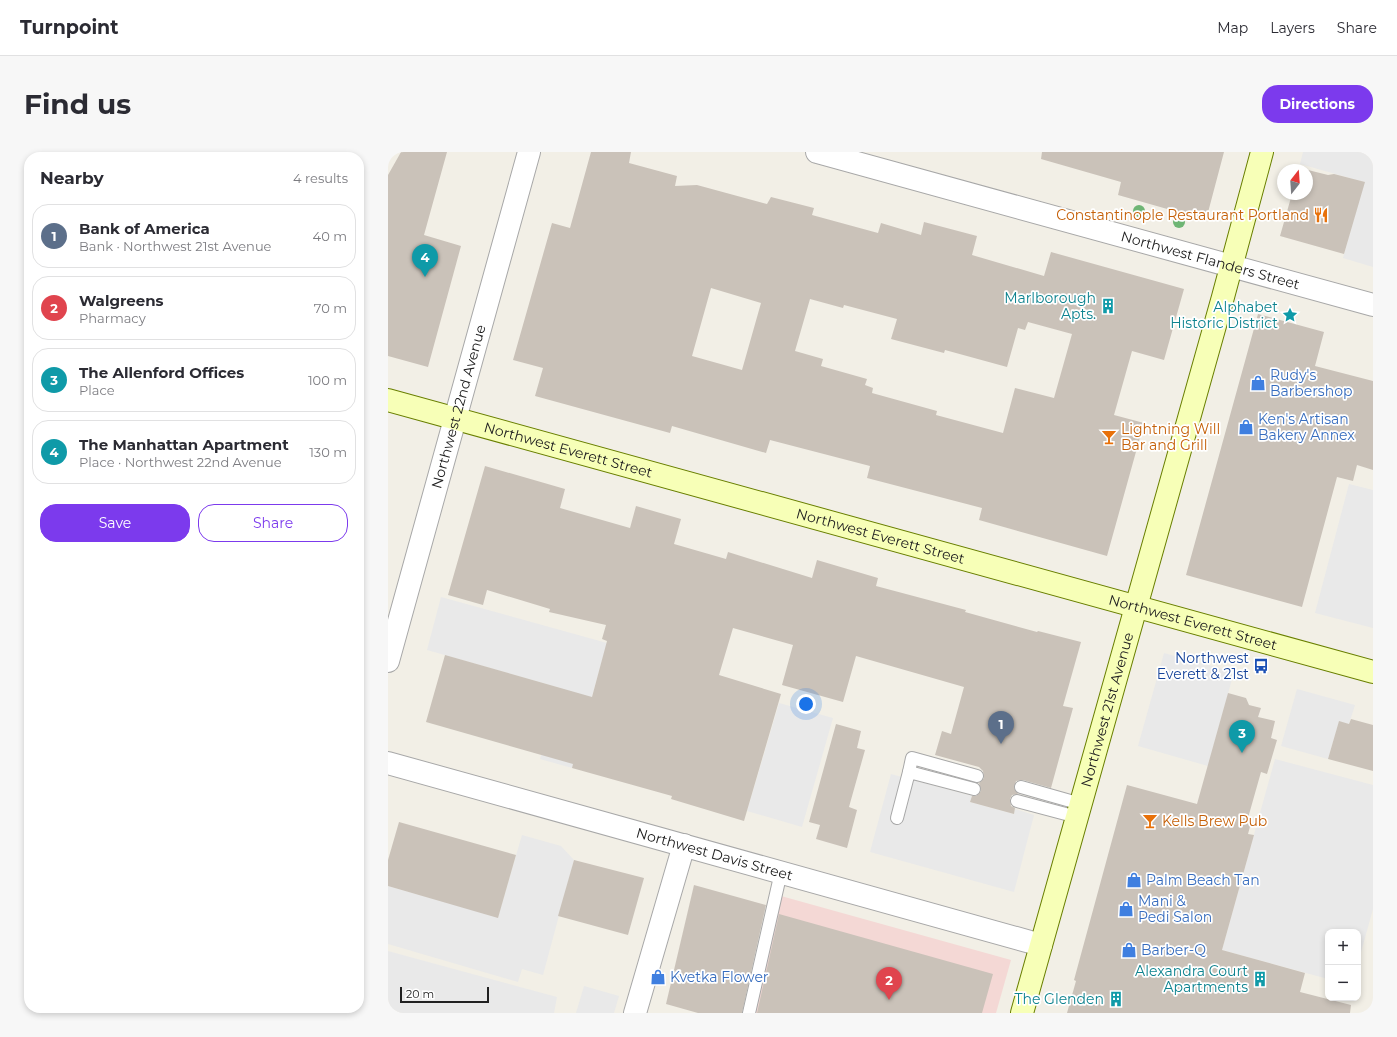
<!DOCTYPE html>
<meta charset="utf-8">
<style>
:root{--surface:#fff;--page:#f7f7f7;--text:#2b2b33;--muted:#7c7c81;--line:#e1e1e2;--accent:#7c3aed}
body{margin:0;font-family:Montserrat,sans-serif;background:var(--page);color:var(--text)}
.controls{position:absolute;right:12px;bottom:12px;display:grid;overflow:hidden;border-radius:8px;box-shadow:0 2px 6px #0003}
.controls button{width:36px;height:36px;display:grid;place-items:center;padding:0;border:0;border-bottom:1px solid var(--line);background:var(--surface);color:var(--text);font:20px sans-serif}
.compass{position:absolute;left:889px;top:12px;width:36px;height:36px;border-radius:50%;background:var(--surface);box-shadow:0 2px 6px #0003;rotate:17deg}
.scale{position:absolute;left:12px;bottom:10px;width:89px;box-sizing:border-box;padding-left:4px;border:2px solid #212121;border-top:0;font-size:11px;line-height:14px;white-space:nowrap;color:#212121;-webkit-text-stroke:3px #fff;paint-order:stroke}
.you{position:absolute;left:418px;top:552px;width:14px;height:14px;margin:-10px;border:3px solid #fff;border-radius:50%;background:#1a73e8;box-shadow:0 0 0 6px #1a73e833}
.badge{display:grid;place-items:center;width:26px;height:26px;border-radius:50%;background:var(--accent);color:#fff;font-size:13px;font-weight:700}
.pin{position:absolute;translate:-50% -33px;filter:drop-shadow(0 1px 2px #0008)}
.pin::after{content:'';position:absolute;top:21px;width:14px;height:12px;background:inherit;clip-path:polygon(0 0,100% 0,50% 100%)}
.list{margin:0;padding:0;list-style:none}
h2{display:flex;justify-content:space-between;align-items:center;height:52px;margin:0;padding:0 16px;font-size:17px}
h2 small{font-size:13px;font-weight:400;color:var(--muted)}
.list li{display:grid;grid-template-columns:26px 1fr auto;gap:12px;align-items:center;box-sizing:border-box;height:64px;margin:0 8px 8px;padding:0 8px;border:1px solid var(--line);border-radius:16px}
.list b{display:block;font-size:15px;white-space:nowrap}
.list p{margin:0;font-size:13px;white-space:nowrap;color:var(--muted)}
.list em{font-size:13px;font-style:normal;color:var(--muted)}
.actions{display:flex;gap:8px;padding:12px 16px}
.actions a{flex:1;padding:9px 0;border:1px solid var(--accent);border-radius:16px;text-align:center;font-size:14px;color:var(--accent)}
.actions .main{background:var(--accent);color:#fff}
.map{position:relative;flex:none;width:985px;height:861px;overflow:hidden;border-radius:16px}
header{display:flex;align-items:center;gap:24px;box-sizing:border-box;height:56px;padding:0 20px;background:var(--surface);border-bottom:1px solid var(--line)}
header strong{font-size:19px}
nav{display:flex;gap:22px;margin-inline-start:auto;font-size:14px}
.intro{display:flex;align-items:center;justify-content:space-between;box-sizing:border-box;height:96px;padding:0 24px}
h1{margin:0;font-size:28px}
.button{padding:10px 18px;border-radius:16px;background:var(--accent);color:#fff;font-size:14px;font-weight:700}
main{display:flex;gap:24px;padding:0 24px}
aside{flex:1;background:var(--surface);border-radius:16px;box-shadow:0 2px 6px #0003}
.map>svg:first-child{display:block}
.commercial{fill:#f4d8d5}
.parking{fill:#e9e9e9}
.building{fill:#cac2b9;fill-rule:evenodd}
.lines{fill:none;stroke-linecap:round;stroke-linejoin:round}
.lane-casing{stroke:#a8a8a8;stroke-width:14}
.street-casing{stroke:#a8a8a8;stroke-width:24}
.secondary-casing{stroke:#697f00;stroke-width:24}
.lane{stroke:#fff;stroke-width:12}
.street{stroke:#fff;stroke-width:22}
.secondary{stroke:#f7ffb7;stroke-width:22}
.tree{fill:#6eb574}
.labels{text-anchor:middle;dominant-baseline:central;stroke-width:3.5;stroke-linejoin:round;paint-order:stroke}
.food-label{font-size:14px;fill:#c56008;stroke:#fff;text-anchor:start}
.street-label{font-size:14px;fill:#212121;stroke:#fff}
.culture-label{font-size:14px;fill:#0d838f;stroke:#fff;text-anchor:end}
.shop-label{font-size:14px;fill:#366cbe;stroke:#fff;text-anchor:start}
.transit-label{font-size:14px;fill:#164399;stroke:#fff;text-anchor:end}
</style>
<header>
<strong>Turnpoint</strong>
<nav><a>Map</a><a>Layers</a><a>Share</a></nav>
</header>
<div class="intro"><h1>Find us</h1><a class="button">Directions</a></div>
<main>
<aside>
<h2>Nearby<small>4 results</small></h2>
<ul class="list">
<li><span class="badge" style="background:#5c6f8a">1</span><div><b>Bank of America</b><p>Bank · Northwest 21st Avenue</p></div><em>40 m</em></li>
<li><span class="badge" style="background:#e0444e">2</span><div><b>Walgreens</b><p>Pharmacy</p></div><em>70 m</em></li>
<li><span class="badge" style="background:#0f9aa8">3</span><div><b>The Allenford Offices</b><p>Place</p></div><em>100 m</em></li>
<li><span class="badge" style="background:#0f9aa8">4</span><div><b>The Manhattan Apartment</b><p>Place · Northwest 22nd Avenue</p></div><em>130 m</em></li>
</ul>
<div class="actions"><a class="main">Save</a><a>Share</a></div>
</aside>
<div class="map">
<svg width="985" height="861" viewBox="0 0 985 861">
<rect width="100%" height="100%" fill="#f2efe6"/>
<path class="commercial" d="M 393,744 L 623,808 L 608,861 L 367,861 Z"/>
<g class="parking">
<path d="M 915,0 L 985,0 L 985,115 L 955,106 L 976,30 L 912,12 Z"/>
<path d="M 961,332 L 985,338 L 985,476 L 927,461 Z"/>
<path d="M 53,445 L 219,491 L 184,616 L 152,607 L 172,536 L 39,498 Z"/>
<path d="M 776,501 L 846,520 L 820,614 L 750,594 Z"/>
<path d="M 909,537 L 967,553 L 961,572 L 951,570 L 940,607 L 893,594 Z"/>
<path d="M 391,551 L 445,566 L 414,675 L 359,659 Z"/>
<path d="M 887,607 L 985,633 L 985,757 L 970,811 L 970,780 L 940,780 L 940,827 L 834,798 Z"/>
<path d="M 503,622 L 584,644 L 582,650 L 626,662 L 627,657 L 646,663 L 626,740 L 482,700 Z"/>
<path d="M 134,683 L 173,694 L 186,708 L 155,823 L 134,817 L 130,830 L 0,792 L 0,734 L 110,765 Z"/>
<path d="M 0,799 L 169,845 L 166,861 L 0,861 Z"/>
<path d="M 196,834 L 231,844 L 226,861 L 188,861 Z"/>
</g>
<g class="building">
<path d="M 13,0 L 59,0 L 36,83 L 73,94 L 40,215 L 0,204 L 0,23 Z"/>
<path d="M 203,0 L 243,0 L 241,11 L 289,24 L 287,34 L 309,33 L 379,52 L 383,45 L 426,56 L 424,63 L 490,81 L 493,71 L 533,83 L 536,70 L 589,84 L 584,103 L 656,124 L 663,100 L 796,137 L 776,208 L 744,199 L 726,263 L 756,271 L 719,404 L 591,368 L 594,356 L 479,326 L 482,314 L 382,288 L 378,301 L 284,274 L 282,281 L 147,244 L 155,216 L 125,208 L 164,71 L 182,76 ZM 323,136 L 373,151 L 354,218 L 304,204 ZM 422,147 L 455,156 L 456,153 L 509,167 L 503,187 L 556,201 L 557,198 L 619,215 L 630,176 L 637,178 L 640,170 L 684,182 L 666,246 L 627,236 L 615,281 L 548,263 L 549,259 L 484,241 L 485,236 L 477,233 L 479,227 L 433,214 L 435,207 L 407,199 Z"/>
<path d="M 654,0 L 836,0 L 818,68 L 730,43 L 733,30 L 653,7 Z"/>
<path d="M 912,16 L 940,23 L 946,22 L 977,30 L 956,102 L 892,84 L 904,42 L 919,42 L 919,18 L 911,18 Z"/>
<path d="M 870,162 L 936,180 L 927,214 L 985,229 L 985,318 L 969,313 L 965,329 L 949,325 L 914,455 L 798,423 Z"/>
<path d="M 97,314 L 177,337 L 172,356 L 242,376 L 248,354 L 293,367 L 286,392 L 338,407 L 340,400 L 424,426 L 429,408 L 490,426 L 488,434 L 578,458 L 577,460 L 649,480 L 650,479 L 693,490 L 675,554 L 685,556 L 663,636 L 635,628 L 628,629 L 626,636 L 630,642 L 624,643 L 622,647 L 623,654 L 627,656 L 626,662 L 582,650 L 584,644 L 588,644 L 593,639 L 591,631 L 596,626 L 595,619 L 591,615 L 547,603 L 554,579 L 563,582 L 576,535 L 468,504 L 455,550 L 394,533 L 405,493 L 345,476 L 331,523 L 393,542 L 356,669 L 283,647 L 284,644 L 184,616 L 185,612 L 38,570 L 57,503 L 204,545 L 219,489 L 214,487 L 218,473 L 161,460 L 162,457 L 99,438 L 95,453 L 60,443 Z"/>
<path d="M 840,541 L 858,546 L 861,553 L 873,556 L 870,565 L 887,569 L 883,586 L 889,588 L 879,622 L 873,620 L 860,666 L 864,667 L 860,682 L 866,683 L 834,798 L 917,821 L 912,840 L 963,853 L 962,861 L 679,861 L 688,829 L 686,828 L 739,633 L 809,652 Z"/>
<path d="M 963,567 L 985,573 L 985,619 L 940,607 L 951,569 L 961,572 Z"/>
<path d="M 448,572 L 473,579 L 469,596 L 477,598 L 461,655 L 469,658 L 459,696 L 428,687 L 432,673 L 421,670 Z"/>
<path d="M 11,670 L 128,703 L 110,766 L 0,734 L 0,708 Z"/>
<path d="M 186,708 L 256,726 L 240,783 L 170,764 Z"/>
<path d="M 306,733 L 378,753 L 354,861 L 310,861 L 278,852 Z"/>
<path d="M 391,762 L 605,822 L 594,861 L 369,861 Z"/>
</g>
<g class="lines">
<g class="lane-casing">
<g id="lane">
<path d="M 521,620 L 524,606 L 589,624"/>
<path d="M 633,635 L 693,652"/>
<path d="M 629,649 L 689,665"/>
<path d="M 509,666 L 521,620 L 586,637"/>
<path d="M 361,861 L 393,720"/>
</g>
</g>
<g class="street-casing">
<g id="street">
<path id="s1" d="M 429,0 L 985,153"/>
<path id="s2" d="M 0,509 L 141,0"/>
<path id="s3" d="M 0,611 L 653,793"/>
<path d="M 247,861 L 296,693"/>
</g>
</g>
<g class="secondary-casing">
<g id="secondary">
<path id="s4" d="M 0,248 L 985,520"/>
<path id="s5" d="M 634,861 L 835,145 L 874,0"/>
</g>
</g>
<use href="#lane" class="lane"/>
<use href="#street" class="street"/>
<use href="#secondary" class="secondary"/>
</g>
<g class="tree">
<circle cx="751" cy="59" r="6"/>
<circle cx="791" cy="70" r="6"/>
</g>
<defs>
<g id="restaurant-bare" transform="scale(1.2)"><path d="M-5-6h1v4h1v-4h1v4h1v-4h1v5L-1.5 .5V6h-2V.5L-5-1ZM5-6V6H3V1.5H1.5Q1.5-4 5-6Z" fill="#e8710a" stroke="#fff" stroke-width="2.5" paint-order="stroke"/></g>
<g id="building-bare" transform="scale(1.2)"><path d="M-4-6H4V6H1V3H-1V6H-4ZM-2.5-4.3h1.7v1.8h-1.7ZM.8-4.3h1.7v1.8H.8ZM-2.5-1h1.7V.8h-1.7ZM.8-1h1.7V.8H.8Z" fill="#0f9aa8" stroke="#fff" stroke-width="2.5" paint-order="stroke"/></g>
<g id="sight-bare" transform="scale(1.2)"><path d="M0-6L1.8-2.2L6-1.7L2.9 1.2L3.7 5.4L0 3.3L-3.7 5.4L-2.9 1.2L-6-1.7L-1.8-2.2Z" fill="#0f9aa8" stroke="#fff" stroke-width="2.5" paint-order="stroke"/></g>
<g id="shop-bare" transform="scale(1.2)"><path d="M-5-2.5h2.3a2.7 3.5 0 0 1 5.4 0H5L5.5 6h-11ZM-1.5-2.5h3a1.5 2.3 0 0 0-3 0Z" fill="#3f7fe0" stroke="#fff" stroke-width="2.5" paint-order="stroke"/></g>
<g id="bar-bare" transform="scale(1.2)"><path d="M-6-5H6L.8 .8V4.5H3.5V6h-7V4.5H-.8V.8Z" fill="#e8710a" stroke="#fff" stroke-width="2.5" paint-order="stroke"/></g>
<g id="bus-bare" transform="scale(1.2)"><path d="M-5-6H5V4H4V6H2V4H-2V6H-4V4H-5ZM-3.5-4V0h7V-4ZM-3.5 1.2v1.5H-2V1.2ZM2 1.2v1.5H3.5V1.2Z" fill="#1a4fb4" stroke="#fff" stroke-width="2.5" paint-order="stroke"/></g>
</defs>
<g fill-rule="evenodd">
<use href="#restaurant-bare" x="933" y="63"/>
<use href="#building-bare" x="720" y="154"/>
<use href="#sight-bare" x="902" y="163"/>
<use href="#shop-bare" x="870" y="231"/>
<use href="#shop-bare" x="858" y="275"/>
<use href="#bar-bare" x="721" y="285"/>
<use href="#bus-bare" x="873" y="514"/>
<use href="#bar-bare" x="762" y="669"/>
<use href="#shop-bare" x="746" y="728"/>
<use href="#shop-bare" x="738" y="757"/>
<use href="#shop-bare" x="741" y="798"/>
<use href="#shop-bare" x="270" y="825"/>
<use href="#building-bare" x="872" y="827"/>
<use href="#building-bare" x="728" y="847"/>
</g>
<g class="labels">
<g class="food-label">
<text x="921" y="63" text-anchor="end">Constantinople Restaurant Portland</text>
<text x="733" y="277">Lightning Will<tspan x="733" dy="16">Bar and Grill</tspan></text>
<text x="774" y="669">Kells Brew Pub</text>
</g>
<g class="street-label">
<text stroke="none"><textPath href="#s1" startOffset="408">Northwest Flanders Street</textPath></text>
<text stroke="none"><textPath href="#s2" startOffset="264">Northwest 22nd Avenue</textPath></text>
<text stroke="none"><textPath href="#s4" startOffset="187">Northwest Everett Street</textPath></text>
<text stroke="none"><textPath href="#s4" startOffset="511">Northwest Everett Street</textPath></text>
<text stroke="none"><textPath href="#s4" startOffset="835">Northwest Everett Street</textPath></text>
<text stroke="none"><textPath href="#s5" startOffset="315">Northwest 21st Avenue</textPath></text>
<text stroke="none"><textPath href="#s3" startOffset="339">Northwest Davis Street</textPath></text>
</g>
<g class="culture-label">
<text x="708" y="146">Marlborough<tspan x="708" dy="16">Apts.</tspan></text>
<text x="890" y="155">Alphabet<tspan x="890" dy="16">Historic District</tspan></text>
<text x="860" y="819">Alexandra Court<tspan x="860" dy="16">Apartments</tspan></text>
<text x="716" y="847">The Glenden</text>
</g>
<g class="shop-label">
<text x="882" y="223">Rudy's<tspan x="882" dy="16">Barbershop</tspan></text>
<text x="870" y="267">Ken's Artisan<tspan x="870" dy="16">Bakery Annex</tspan></text>
<text x="758" y="728">Palm Beach Tan</text>
<text x="750" y="749">Mani &amp;<tspan x="750" dy="16">Pedi Salon</tspan></text>
<text x="753" y="798">Barber-Q</text>
<text x="282" y="825">Kvetka Flower</text>
</g>
<g class="transit-label">
<text x="861" y="506">Northwest<tspan x="861" dy="16">Everett &amp; 21st</tspan></text>
</g>
</g>
</svg>
<div class="controls">
<button>+</button>
<button>−</button>
</div>
<svg class="compass" viewBox="-18 -18 36 36"><path d="M0-13l5 13h-10z" fill="#e53935"/><path d="M0 13l5-13h-10z" fill="#7c7c81"/></svg>
<div class="scale">20 m</div>
<div class="you"></div>
<div class="pin badge" style="left:613px;top:592px;background:#5c6f8a">1</div>
<div class="pin badge" style="left:501px;top:848px;background:#e0444e">2</div>
<div class="pin badge" style="left:854px;top:601px;background:#0f9aa8">3</div>
<div class="pin badge" style="left:37px;top:125px;background:#0f9aa8">4</div>
</div>
</main>
